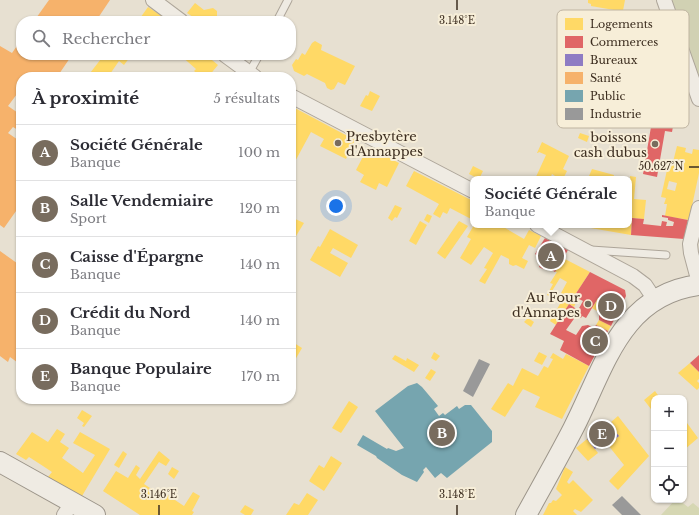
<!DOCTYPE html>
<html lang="fr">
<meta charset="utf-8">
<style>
:root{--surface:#fff;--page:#f7f7f7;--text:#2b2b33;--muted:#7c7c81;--line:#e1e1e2;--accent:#786c5e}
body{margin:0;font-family:"Libre Baskerville",serif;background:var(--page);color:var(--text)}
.controls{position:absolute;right:12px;bottom:12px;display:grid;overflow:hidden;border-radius:8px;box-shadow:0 1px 3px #0004}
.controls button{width:36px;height:36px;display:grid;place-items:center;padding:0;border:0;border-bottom:1px solid var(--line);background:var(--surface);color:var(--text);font:20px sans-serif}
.you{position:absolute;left:336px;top:206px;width:14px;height:14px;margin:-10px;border:3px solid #fff;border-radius:50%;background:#1a73e8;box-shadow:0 0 0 6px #1a73e833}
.badge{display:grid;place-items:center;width:26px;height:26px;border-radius:50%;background:var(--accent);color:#fff;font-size:13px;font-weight:700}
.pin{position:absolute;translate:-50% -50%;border:2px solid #fff;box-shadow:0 1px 4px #0006}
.popup{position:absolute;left:470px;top:176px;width:162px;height:52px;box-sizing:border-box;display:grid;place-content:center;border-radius:8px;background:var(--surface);filter:drop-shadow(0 1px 3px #0005);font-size:13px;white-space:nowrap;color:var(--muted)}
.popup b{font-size:15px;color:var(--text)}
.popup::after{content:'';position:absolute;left:50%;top:100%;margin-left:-8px;border:8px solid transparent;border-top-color:var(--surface)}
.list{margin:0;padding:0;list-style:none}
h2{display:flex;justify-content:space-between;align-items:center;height:52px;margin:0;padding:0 16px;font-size:17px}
h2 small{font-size:13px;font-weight:400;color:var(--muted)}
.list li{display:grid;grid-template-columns:26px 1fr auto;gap:12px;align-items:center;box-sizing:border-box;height:56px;padding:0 16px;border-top:1px solid var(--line)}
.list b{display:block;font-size:15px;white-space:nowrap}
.list p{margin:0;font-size:13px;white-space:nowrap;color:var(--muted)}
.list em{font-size:13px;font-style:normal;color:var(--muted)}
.icon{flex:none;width:22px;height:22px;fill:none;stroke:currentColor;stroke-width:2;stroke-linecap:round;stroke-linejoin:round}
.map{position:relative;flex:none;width:699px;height:515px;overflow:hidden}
.search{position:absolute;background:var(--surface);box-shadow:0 1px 3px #0004;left:16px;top:16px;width:280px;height:44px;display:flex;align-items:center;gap:10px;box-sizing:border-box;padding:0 14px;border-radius:16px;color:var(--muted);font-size:15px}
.panel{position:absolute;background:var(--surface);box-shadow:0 1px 3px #0004;left:16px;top:72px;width:280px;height:332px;border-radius:16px}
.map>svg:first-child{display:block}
.green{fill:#d6d7b3}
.cemetery{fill:#d1d1b3}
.homes{fill:#ffd966;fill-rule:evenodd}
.shops{fill:#e06666}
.offices{fill:#8e7cc3}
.health{fill:#f6b26b}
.public{fill:#76a5af}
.industry{fill:#999}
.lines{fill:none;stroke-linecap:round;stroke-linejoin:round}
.lane-casing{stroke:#ada599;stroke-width:9}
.street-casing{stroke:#ada599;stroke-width:16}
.secondary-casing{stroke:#9c958a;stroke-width:22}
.lane{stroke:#efebe3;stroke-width:7}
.street{stroke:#efebe3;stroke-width:14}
.secondary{stroke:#efebe3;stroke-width:20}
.ticks{fill:none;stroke:#3d2e20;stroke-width:1.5}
.poi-dot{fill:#786c5e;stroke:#f7eed8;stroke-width:1.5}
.labels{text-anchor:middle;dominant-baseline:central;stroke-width:4;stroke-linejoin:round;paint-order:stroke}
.poi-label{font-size:13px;fill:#3d2e20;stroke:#f7eed8;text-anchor:end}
.key{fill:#f7eed8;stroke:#bfb4a1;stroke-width:1}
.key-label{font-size:11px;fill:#3d2e20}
.ticks-label{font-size:10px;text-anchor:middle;fill:#3d2e20;stroke:#f7eed8;stroke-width:4;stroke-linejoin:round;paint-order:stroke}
</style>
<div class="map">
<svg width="699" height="515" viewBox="0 0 699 515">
<rect width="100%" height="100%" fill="#e7e0d1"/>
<path class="green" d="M 675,500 L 679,500 L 688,507 L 693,503 L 699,508 L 699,515 L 661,515 Z"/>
<path class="cemetery" d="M 672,0 L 699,0 L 699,79 Z"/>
<g class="homes">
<path d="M 588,0 L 625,0 L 622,16 L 613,15 L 614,10 L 591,6 L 591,4 L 588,3 Z"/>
<path d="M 195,3 L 204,10 L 213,8 L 217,11 L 217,17 L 223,21 L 199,21 L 187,13 Z"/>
<path d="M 148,7 L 165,18 L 168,21 L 138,21 Z"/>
<path d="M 659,13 L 663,25 L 653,29 L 659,44 L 669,41 L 673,51 L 663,55 L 666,62 L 646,69 L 643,61 L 645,61 L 642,53 L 640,53 L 638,46 L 633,48 L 629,38 L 649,30 L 645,18 Z"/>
<path d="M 315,41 L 322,45 L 321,50 L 355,66 L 345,85 L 338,82 L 334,89 L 331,90 L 327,88 L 325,83 L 307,74 L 304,76 L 294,71 L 292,65 L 296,59 L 298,60 L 302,53 L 305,55 L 312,43 Z"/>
<path d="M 104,55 L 128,55 L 130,57 L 124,65 L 119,61 L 108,77 L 87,77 Z"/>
<path d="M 180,55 L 206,55 L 218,65 L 208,77 L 202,77 L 194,71 L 196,69 Z"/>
<path d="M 370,91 L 380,96 L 372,111 L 360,106 L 366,95 L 368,96 Z"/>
<path d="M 291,106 L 355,140 L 346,159 L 320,146 L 324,139 L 311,132 L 291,169 L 291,150 L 296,141 L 291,138 Z"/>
<path d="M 580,133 L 589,136 L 587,142 L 578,138 Z"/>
<path d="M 542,142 L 569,156 L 563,169 L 567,171 L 563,179 L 558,179 L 558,178 L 552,174 L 550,179 L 535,179 L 546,155 L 539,152 L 538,153 L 537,153 Z"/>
<path d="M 677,146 L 686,148 L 685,152 L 692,154 L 693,149 L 699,150 L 699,173 L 689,220 L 665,216 L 667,204 L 664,204 L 666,198 L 661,197 L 667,170 L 668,170 L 669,165 L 672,166 ZM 669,181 L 677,183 L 675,191 L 667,189 Z"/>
<path d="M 368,147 L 399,163 L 387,187 L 379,183 L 376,190 L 360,182 L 364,175 L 356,170 Z"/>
<path d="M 473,166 L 483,171 L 479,179 L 469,174 Z"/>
<path d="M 592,169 L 614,175 L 613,179 L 598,179 L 589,176 Z"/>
<path d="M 414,171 L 473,201 L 473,220 L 450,208 L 447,214 L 443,212 L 440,218 L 433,214 L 439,204 L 406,186 Z"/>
<path d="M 630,176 L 636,177 L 634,199 L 646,200 L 644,219 L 632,218 L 631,235 L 579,226 L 629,225 Z"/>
<path d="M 395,205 L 402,208 L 397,218 L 395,217 L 392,221 L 388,218 Z"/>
<path d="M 427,214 L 432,216 L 429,223 L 424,220 Z"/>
<path d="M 291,217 L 304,223 L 296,236 L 291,233 Z"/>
<path d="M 420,221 L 427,225 L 416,245 L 409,241 Z"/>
<path d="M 459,221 L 468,226 L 445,259 L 437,253 Z"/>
<path d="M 474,225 L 500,225 L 524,239 L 529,230 L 541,236 L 535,248 L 529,245 L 522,258 L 528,261 L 524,269 L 516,265 L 513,266 L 509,264 L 509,259 L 501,255 L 485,284 L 479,281 L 487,269 L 484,268 L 493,253 L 484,247 L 471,265 L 460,258 L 471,239 L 467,237 Z"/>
<path d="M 330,229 L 358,245 L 351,258 L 333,248 L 330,253 L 348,263 L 340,277 L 310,260 L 318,246 L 320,247 Z"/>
<path d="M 563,258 L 590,272 L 573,298 L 577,300 L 574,307 L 569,304 L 556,325 L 550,321 L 564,297 L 560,295 L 567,282 L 560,278 L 549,296 L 547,295 L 553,284 L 550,283 L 557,272 L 555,272 Z"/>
<path d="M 598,298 L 604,301 L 600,309 L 601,310 L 600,313 L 592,308 Z"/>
<path d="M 528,318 L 534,322 L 531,327 L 524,322 Z"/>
<path d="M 599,320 L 611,326 L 608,331 L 596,325 Z"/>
<path d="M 291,341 L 302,348 L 295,360 L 291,358 Z"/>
<path d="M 434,352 L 440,356 L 436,361 L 431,358 Z"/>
<path d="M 539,352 L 547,356 L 542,365 L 534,361 Z"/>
<path d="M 553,353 L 563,359 L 566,354 L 589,366 L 562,419 L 535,407 L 540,397 L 523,389 L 505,417 L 491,409 L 508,383 L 513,386 L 522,368 L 538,376 L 544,366 L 548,368 L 553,359 L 550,358 Z"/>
<path d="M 395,355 L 406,361 L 407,358 L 419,365 L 414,372 L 392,359 Z"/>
<path d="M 690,363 L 699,372 L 699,379 L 697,381 L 699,383 L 699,388 L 697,390 L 678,373 Z"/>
<path d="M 431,369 L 436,372 L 430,381 L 425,378 Z"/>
<path d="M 655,391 L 660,398 L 654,398 L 654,413 L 644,400 Z"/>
<path d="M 349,401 L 358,407 L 341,433 L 332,428 Z"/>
<path d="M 82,410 L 92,416 L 84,427 L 82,426 L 84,423 L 77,418 Z"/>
<path d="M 618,416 L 649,456 L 618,490 L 609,481 L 624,465 L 608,445 L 619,436 L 613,429 L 615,427 L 611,422 Z"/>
<path d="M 687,423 L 698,438 L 684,450 L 684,426 Z"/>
<path d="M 57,429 L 65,434 L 60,442 L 69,448 L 62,458 L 83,473 L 95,455 L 73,443 L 80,432 L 110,449 L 82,496 L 48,477 L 52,472 L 43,466 L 29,457 L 26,460 L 16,454 L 32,432 L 48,442 Z"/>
<path d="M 587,439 L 598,453 L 588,461 L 576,448 Z"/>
<path d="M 123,451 L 127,454 L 119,468 L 114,465 Z"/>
<path d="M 159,451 L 170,460 L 166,466 L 159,462 L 144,484 L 153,490 L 151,493 L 161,500 L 166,494 L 184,506 L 193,492 L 200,496 L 192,511 L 194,512 L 192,515 L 140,515 L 103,491 L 116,471 L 128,478 L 136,465 L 140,468 L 136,475 L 140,479 Z"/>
<path d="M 331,456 L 342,463 L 324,491 L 309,481 L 319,465 L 324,468 Z"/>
<path d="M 172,467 L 179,471 L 174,479 L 168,474 Z"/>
<path d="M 565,467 L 573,472 L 567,482 L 569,484 L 573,480 L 593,500 L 581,512 L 575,509 L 573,511 L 577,515 L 543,515 L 549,503 L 551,503 L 553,500 L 556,501 L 562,495 L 556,489 Z"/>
<path d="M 307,493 L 318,500 L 308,515 L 286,515 L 294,503 L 299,505 Z"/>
<path d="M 245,505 L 254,510 L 251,515 L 245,515 L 240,512 Z"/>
</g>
<g class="shops">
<path d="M 653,115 L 668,117 L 667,119 L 674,121 L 672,132 L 665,131 L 657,177 L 643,174 Z"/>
<path d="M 662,215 L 688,220 L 684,239 L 631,235 L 632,218 L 644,219 L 643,224 L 661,226 L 662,221 L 667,222 L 666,226 L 673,226 L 674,222 L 668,220 L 668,218 L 662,217 Z"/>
<path d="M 545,238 L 568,250 L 555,272 L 545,266 L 543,269 L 539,267 L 543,259 L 535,254 Z"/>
<path d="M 590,272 L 625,290 L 626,296 L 611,326 L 599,320 L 599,312 L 600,313 L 601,310 L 600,309 L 604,301 L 598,298 L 586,318 L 582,316 L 581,318 L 576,316 L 566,330 L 576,335 L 582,326 L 588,325 L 594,328 L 596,325 L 608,331 L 589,366 L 560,350 L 564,341 L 550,334 L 569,304 L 578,310 L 583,301 L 579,299 L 577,300 L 573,298 Z"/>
<path d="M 699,355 L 699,372 L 690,363 Z"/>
</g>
<path class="offices" d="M 611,422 L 615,427 L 613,429 L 619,436 L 608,445 L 605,441 L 595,449 L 587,439 Z"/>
<g class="health">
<path d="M 49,0 L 110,0 L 96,21 L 34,21 Z"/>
<path d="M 21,40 L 21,55 L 72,55 L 57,77 L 21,77 L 21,97 L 17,94 L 8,106 L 21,115 L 21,125 L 18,130 L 13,127 L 8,133 L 21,142 L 21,204 L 4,228 L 0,225 L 0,46 L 12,53 Z"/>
<path d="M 0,251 L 21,266 L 21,365 L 10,357 L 8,362 L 0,356 Z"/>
</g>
<path class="public" d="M 417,383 L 422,387 L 438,406 L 434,409 L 439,416 L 443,413 L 445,415 L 457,406 L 459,409 L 465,405 L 471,405 L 492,431 L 492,442 L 447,478 L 441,473 L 435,478 L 426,467 L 423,470 L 424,472 L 417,482 L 402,475 L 377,458 L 376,456 L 357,445 L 363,435 L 387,449 L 388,448 L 396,451 L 404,448 L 375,411 L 408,386 Z"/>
<g class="industry">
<path d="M 479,359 L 490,364 L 473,397 L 463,391 Z"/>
<path d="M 622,496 L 641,515 L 622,515 L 612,505 Z"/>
</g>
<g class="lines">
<g class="lane-casing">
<g id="lane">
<path d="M 277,21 L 288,0"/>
<path d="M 249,73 L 259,55"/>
<path d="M 591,250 L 666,255"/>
</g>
</g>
<g class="street-casing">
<g id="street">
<path d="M 153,0 L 181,21"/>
<path d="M 664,0 L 699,99"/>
<path d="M 225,55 L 255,77"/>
<path d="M 291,96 L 473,191"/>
<path d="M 699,208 L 690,244 L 691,253 L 699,283"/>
<path d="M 537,225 L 633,276 L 645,285 L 655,300"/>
<path d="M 64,515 L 72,503"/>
</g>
</g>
<g class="secondary-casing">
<g id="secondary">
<path d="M 0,462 L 95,515"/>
<path d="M 526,515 C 542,486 558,458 573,429 C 604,369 620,295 699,285"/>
</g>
</g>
<use href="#lane" class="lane"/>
<use href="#street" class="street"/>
<use href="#secondary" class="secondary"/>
</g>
<path class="ticks" d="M 457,0 L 457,10M 689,167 L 699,167M 159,505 L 159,515M 457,505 L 457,515"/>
<g class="poi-dot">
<circle cx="338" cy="143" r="4"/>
<circle cx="655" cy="144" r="4"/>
<circle cx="588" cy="304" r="4"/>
</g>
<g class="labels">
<g class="poi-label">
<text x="346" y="136" text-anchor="start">Presbytère<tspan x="346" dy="15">d'Annappes</tspan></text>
<text x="647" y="137">boissons<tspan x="647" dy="15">cash dubus</tspan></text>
<text x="580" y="297">Au Four<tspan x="580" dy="15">d'Annapes</tspan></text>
</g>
</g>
<rect x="557" y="10" width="132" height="118" rx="6" class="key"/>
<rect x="565" y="18" width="18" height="12" fill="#ffd966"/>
<rect x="565" y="36" width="18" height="12" fill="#e06666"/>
<rect x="565" y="54" width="18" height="12" fill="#8e7cc3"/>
<rect x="565" y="72" width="18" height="12" fill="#f6b26b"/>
<rect x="565" y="90" width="18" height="12" fill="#76a5af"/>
<rect x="565" y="108" width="18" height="12" fill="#999"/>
<g class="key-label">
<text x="590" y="28">Logements</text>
<text x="590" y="46">Commerces</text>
<text x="590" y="64">Bureaux</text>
<text x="590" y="82">Santé</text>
<text x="590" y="100">Public</text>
<text x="590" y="118">Industrie</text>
</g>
<g class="ticks-label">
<text x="457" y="24">3.148°E</text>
<text x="661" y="170">50.627°N</text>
<text x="159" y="498">3.146°E</text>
<text x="457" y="498">3.148°E</text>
</g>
</svg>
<div class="controls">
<button>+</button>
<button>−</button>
<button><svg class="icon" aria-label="locate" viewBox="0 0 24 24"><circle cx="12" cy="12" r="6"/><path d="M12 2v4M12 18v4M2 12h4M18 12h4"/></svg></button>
</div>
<div class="you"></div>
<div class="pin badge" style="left:551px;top:256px">A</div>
<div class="popup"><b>Société Générale</b>Banque</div>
<div class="pin badge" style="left:442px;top:433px">B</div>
<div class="pin badge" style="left:595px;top:341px">C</div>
<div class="pin badge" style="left:611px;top:306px">D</div>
<div class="pin badge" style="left:602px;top:434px">E</div>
<div class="search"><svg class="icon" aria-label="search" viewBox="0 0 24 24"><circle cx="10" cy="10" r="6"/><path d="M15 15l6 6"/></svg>Rechercher</div>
<section class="panel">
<h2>À proximité<small>5 résultats</small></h2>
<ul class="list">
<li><span class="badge">A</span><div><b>Société Générale</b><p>Banque</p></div><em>100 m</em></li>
<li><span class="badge">B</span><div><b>Salle Vendemiaire</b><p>Sport</p></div><em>120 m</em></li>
<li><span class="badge">C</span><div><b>Caisse d'Épargne</b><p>Banque</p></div><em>140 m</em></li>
<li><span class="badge">D</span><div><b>Crédit du Nord</b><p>Banque</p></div><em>140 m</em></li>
<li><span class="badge">E</span><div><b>Banque Populaire</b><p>Banque</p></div><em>170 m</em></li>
</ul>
</section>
</div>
